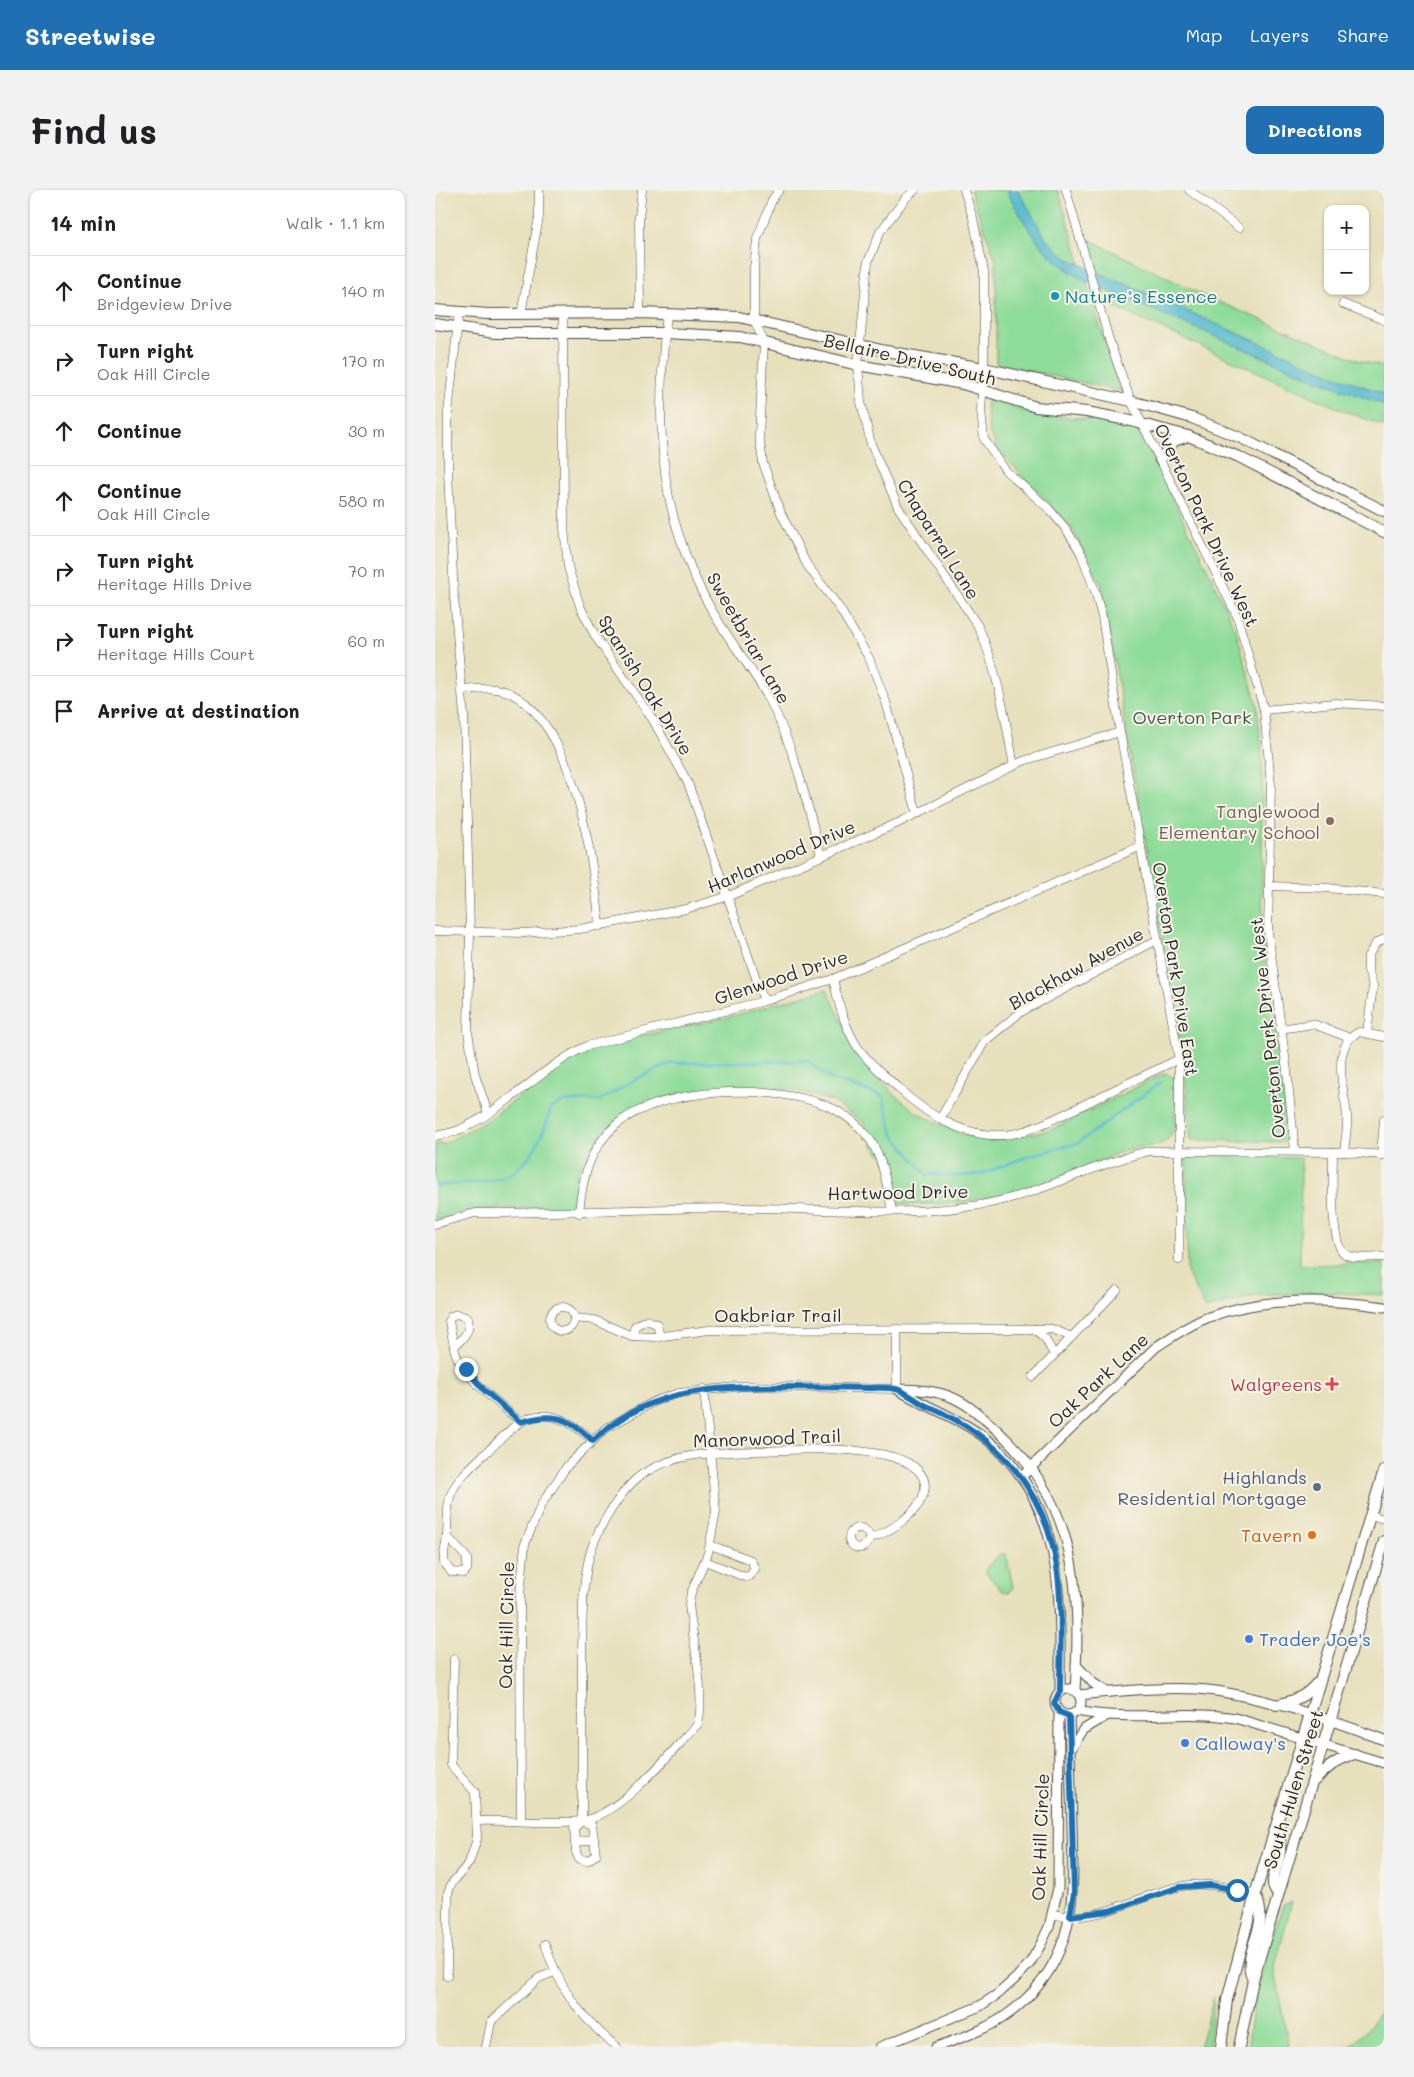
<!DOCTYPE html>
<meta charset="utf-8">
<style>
:root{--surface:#fff;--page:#f2f2f2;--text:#202124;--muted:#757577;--line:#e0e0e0;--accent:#1f6fb2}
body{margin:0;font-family:Mali,sans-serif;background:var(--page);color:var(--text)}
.controls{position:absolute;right:15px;top:15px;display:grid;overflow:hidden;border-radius:10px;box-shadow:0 1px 4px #0004}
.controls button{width:45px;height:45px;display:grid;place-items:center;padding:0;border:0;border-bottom:1px solid var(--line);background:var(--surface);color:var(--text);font:25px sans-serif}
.stop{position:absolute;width:15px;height:15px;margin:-11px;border:4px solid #1f6fb2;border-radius:50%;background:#fff}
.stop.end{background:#1f6fb2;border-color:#fff;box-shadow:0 1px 5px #0008}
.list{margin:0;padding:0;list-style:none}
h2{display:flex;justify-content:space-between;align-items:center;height:65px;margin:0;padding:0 20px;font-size:21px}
h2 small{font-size:16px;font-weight:400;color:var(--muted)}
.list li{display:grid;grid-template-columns:32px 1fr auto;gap:15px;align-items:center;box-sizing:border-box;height:70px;padding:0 20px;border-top:1px solid var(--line)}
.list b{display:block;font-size:19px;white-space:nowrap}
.list p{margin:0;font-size:16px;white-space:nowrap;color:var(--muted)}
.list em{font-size:16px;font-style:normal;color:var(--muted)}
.icon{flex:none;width:28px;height:28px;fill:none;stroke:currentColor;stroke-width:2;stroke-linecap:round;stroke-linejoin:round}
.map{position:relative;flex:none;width:949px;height:1857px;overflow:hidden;border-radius:10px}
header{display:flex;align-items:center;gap:30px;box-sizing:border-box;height:70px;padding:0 25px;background:var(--accent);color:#fff}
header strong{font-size:24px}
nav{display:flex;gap:28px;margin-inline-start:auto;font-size:18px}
.intro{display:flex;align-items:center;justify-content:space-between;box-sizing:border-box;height:120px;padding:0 30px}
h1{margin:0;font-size:35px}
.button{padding:12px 22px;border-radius:10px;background:var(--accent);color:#fff;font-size:18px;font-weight:700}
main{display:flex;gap:30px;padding:0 30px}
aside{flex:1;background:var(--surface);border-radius:10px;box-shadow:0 1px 4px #0004}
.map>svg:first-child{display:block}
.green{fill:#8edc99;stroke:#5c8462}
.water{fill:#53bad1;stroke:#3f727e}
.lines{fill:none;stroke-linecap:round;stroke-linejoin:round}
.stream{stroke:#53bad1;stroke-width:2.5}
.minor-casing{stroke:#474641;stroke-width:9}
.tertiary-casing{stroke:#474641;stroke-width:11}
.secondary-casing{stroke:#474641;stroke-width:12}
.minor{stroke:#fff;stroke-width:8}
.tertiary{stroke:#fff;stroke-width:9}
.secondary{stroke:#fff;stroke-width:10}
.route{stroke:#1f6fb2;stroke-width:6}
.culture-dot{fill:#0f9aa8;stroke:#f7f3e8;stroke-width:2}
.education-dot{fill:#8d6e63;stroke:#f7f3e8;stroke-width:2}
.health-dot{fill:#e0444e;stroke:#f7f3e8;stroke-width:2}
.service-dot{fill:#5c6f8a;stroke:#f7f3e8;stroke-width:2}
.food-dot{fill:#e8710a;stroke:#f7f3e8;stroke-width:2}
.shop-dot{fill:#3f7fe0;stroke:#f7f3e8;stroke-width:2}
.labels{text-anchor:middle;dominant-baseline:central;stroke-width:4;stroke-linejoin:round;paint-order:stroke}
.culture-label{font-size:18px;fill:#0d838f;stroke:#f7f3e8;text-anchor:start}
.street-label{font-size:18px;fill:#2b2b2b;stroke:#f7f3e8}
.park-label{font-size:18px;fill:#445746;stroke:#f7f3e8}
.education-label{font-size:18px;fill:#785e54;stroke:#f7f3e8;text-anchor:end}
.health-label{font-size:18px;fill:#be3a42;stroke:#f7f3e8;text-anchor:end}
.service-label{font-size:18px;fill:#4e5e75;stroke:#f7f3e8;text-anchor:end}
.food-label{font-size:18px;fill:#c56008;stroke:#f7f3e8;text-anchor:end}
.shop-label{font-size:18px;fill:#366cbe;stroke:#f7f3e8;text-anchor:start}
</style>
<header>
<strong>Streetwise</strong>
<nav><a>Map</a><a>Layers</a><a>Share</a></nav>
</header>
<div class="intro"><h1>Find us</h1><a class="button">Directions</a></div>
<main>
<aside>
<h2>14 min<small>Walk · 1.1 km</small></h2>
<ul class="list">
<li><svg class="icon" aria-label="ahead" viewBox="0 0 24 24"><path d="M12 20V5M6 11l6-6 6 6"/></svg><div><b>Continue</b><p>Bridgeview Drive</p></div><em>140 m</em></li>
<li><svg class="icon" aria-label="right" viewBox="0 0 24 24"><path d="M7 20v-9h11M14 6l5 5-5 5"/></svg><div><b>Turn right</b><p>Oak Hill Circle</p></div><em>170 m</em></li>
<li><svg class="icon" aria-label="ahead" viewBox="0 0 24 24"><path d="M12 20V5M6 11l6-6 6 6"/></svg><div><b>Continue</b></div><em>30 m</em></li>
<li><svg class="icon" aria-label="ahead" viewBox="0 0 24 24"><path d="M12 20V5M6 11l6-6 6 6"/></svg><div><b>Continue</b><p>Oak Hill Circle</p></div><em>580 m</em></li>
<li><svg class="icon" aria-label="right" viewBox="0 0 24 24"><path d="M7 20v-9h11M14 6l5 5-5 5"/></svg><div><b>Turn right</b><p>Heritage Hills Drive</p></div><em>70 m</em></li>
<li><svg class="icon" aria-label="right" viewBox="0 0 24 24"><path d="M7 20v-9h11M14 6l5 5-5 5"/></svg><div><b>Turn right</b><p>Heritage Hills Court</p></div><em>60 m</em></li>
<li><svg class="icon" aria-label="arrive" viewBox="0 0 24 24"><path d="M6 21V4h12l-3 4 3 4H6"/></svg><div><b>Arrive at destination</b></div></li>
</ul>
</aside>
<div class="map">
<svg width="949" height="1857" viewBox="0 0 949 1857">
<rect width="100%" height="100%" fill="#f7f3e8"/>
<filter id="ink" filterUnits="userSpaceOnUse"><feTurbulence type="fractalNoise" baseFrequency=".02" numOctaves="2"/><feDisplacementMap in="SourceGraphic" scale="10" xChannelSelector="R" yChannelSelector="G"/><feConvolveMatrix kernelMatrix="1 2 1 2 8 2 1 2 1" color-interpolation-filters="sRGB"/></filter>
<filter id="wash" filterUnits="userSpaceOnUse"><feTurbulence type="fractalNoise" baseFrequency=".0096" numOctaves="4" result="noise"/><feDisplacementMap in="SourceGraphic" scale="20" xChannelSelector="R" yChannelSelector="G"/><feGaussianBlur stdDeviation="1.12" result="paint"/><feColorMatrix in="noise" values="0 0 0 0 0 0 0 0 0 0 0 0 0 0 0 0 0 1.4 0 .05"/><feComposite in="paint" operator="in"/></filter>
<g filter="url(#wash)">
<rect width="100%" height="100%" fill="#e7e0bc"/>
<g class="green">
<path d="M 535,0 L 623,0 L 685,201 L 561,173 L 561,70 Z"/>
<path d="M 649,47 L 774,108 L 923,170 L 949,177 L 949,236 L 909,221 L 670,113 L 653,55 Z"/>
<path d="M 560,209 L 587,220 L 609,225 L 653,229 L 703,238 L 776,386 L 802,444 L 822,514 L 827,565 L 827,702 L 830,777 L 849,899 L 851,952 L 756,950 L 750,882 L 666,393 L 636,337 L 563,260 L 554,241 L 551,214 L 554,210 Z"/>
<path d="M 392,799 L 421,863 L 457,902 L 482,923 L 526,944 L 555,951 L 615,940 L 730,883 L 740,888 C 740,902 743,938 734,948 C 724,959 708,955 695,959 C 678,964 662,973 645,980 C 576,1005 534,1017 459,1014 L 454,975 L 439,957 L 428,932 L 397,911 L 357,899 L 290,897 L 249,903 L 215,912 L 187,926 L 162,949 L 142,982 L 139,1016 L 133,1019 C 87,1019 43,1014 0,1031 L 0,954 L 8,954 L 53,930 L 153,857 L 290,828 Z"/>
<path d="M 751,965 L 866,968 L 865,1075 L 949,1073 L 949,1105 L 875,1102 L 820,1106 L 771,1119 L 752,1083 Z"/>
<path d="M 565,1364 L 571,1364 L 578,1397 L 574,1402 L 567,1401 L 551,1383 L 551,1378 Z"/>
<path d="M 857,1712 L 839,1780 L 854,1857 L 813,1857 C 817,1808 833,1762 848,1715 Z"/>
<path d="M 779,1807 L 774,1857 L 764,1857 Z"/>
<path d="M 949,1817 L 949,1857 L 914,1857 L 930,1843 Z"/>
</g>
<path class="water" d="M 571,0 L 583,0 L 611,49 L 631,68 L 891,182 L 949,204 L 949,215 L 879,189 L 648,90 C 605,64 595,42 571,0 Z"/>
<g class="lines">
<path class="stream" d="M 0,996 C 19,994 61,993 77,983 C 98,970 110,940 116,918 L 128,912 L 165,910 L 199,890 L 237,873 L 372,871 L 396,889 L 448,906 L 458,944 L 491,984 L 526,986 L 546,984 L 597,965 L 643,953 L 726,892"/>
</g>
</g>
<g filter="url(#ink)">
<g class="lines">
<g class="minor-casing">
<g id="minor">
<path d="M 344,0 L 337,10 L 322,49 L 319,78 L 319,130 L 329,152 L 324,245 L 328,273 L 346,323 L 372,375 L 405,419 L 434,468 L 451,512 L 482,623"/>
<path d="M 480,0 L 470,9 L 445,42 L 433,72 L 423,175 L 426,212 L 436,254 L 463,317 L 543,436 C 563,480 570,528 579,576"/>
<path d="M 529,0 L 538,28 L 549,81 L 549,178 L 546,220 L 549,249 L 571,281 L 614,319 L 631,339 L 646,363 L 660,401 L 667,427 L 685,542 L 744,869 L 744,1070"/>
<path d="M 631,0 L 675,153 L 696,211 L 802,426 L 829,520 L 836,595 L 833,742 L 852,881 L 860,961"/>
<path d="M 754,0 L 804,38"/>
<path d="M 908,114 L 949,130"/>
<path d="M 24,123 L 13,223 L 13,282 L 19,407 L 29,526 L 35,741 L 33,842 L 40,885 L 53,923"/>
<path d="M 205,123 L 204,27 L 207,0"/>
<path d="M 86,124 L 104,27 L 104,0"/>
<path d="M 128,124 L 129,338 L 133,377 L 145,416 L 160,446 L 218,530 L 253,593 L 329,811"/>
<path d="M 232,124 C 224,194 221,274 243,342 C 251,368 262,395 276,419 C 294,451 318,479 335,511 C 360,559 372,613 386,666"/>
<path d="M 26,500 C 43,499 59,496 75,503 C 141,535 158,671 165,736"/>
<path d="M 829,520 L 900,513 L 949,516"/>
<path d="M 834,696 L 893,698 L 949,704"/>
<path d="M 0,741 L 89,743 L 145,739 L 251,719 L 294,706 L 463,633 L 588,571 L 685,542"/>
<path d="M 398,789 C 403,811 409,836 422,856 C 432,872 449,884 462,897 C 495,928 542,956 589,941 C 609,935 629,924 648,915 C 680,899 712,884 744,869"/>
<path d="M 845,839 L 878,834 L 915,848"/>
<path d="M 932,843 L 938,796 L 933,780 L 933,766 L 941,753 L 949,749"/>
<path d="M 505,929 L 550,851 L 586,822 L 722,750"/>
<path d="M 0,946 C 8,944 18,943 26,939 C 72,918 107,877 152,856 L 329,811 L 398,789 L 706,656"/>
<path d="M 898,962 C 898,982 894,1054 910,1064 C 919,1070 939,1067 949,1067"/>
<path d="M 909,962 C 910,951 913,938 912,926 C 910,902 894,856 924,842 L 949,847"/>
<path d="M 946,965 L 949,930"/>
<path d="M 144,1023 C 147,989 154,958 181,935 C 227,895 346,893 399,919 C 410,925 421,933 429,942 C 448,963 451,993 457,1020"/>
<path d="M 0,1034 L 40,1023 C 130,1023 219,1018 308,1018 C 384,1018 463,1027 538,1016 C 602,1007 654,975 714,961 L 909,962 L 949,965"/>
<circle cx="127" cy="1129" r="12"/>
<path d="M 22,1124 L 33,1128 C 36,1143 28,1147 19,1157 L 14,1131 L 16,1126 Z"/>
<path d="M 139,1128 L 159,1130 L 197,1146 L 220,1147 L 274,1140 L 617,1139 L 637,1147"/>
<path d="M 599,1139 L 610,1148 L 619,1165"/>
<path d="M 197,1146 L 200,1136 L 211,1130 L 222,1134 L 225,1147"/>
<path d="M 19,1157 C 23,1184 66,1215 86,1232"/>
<path d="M 598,1187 L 682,1100"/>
<path d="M 935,1325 L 949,1329"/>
<circle cx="424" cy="1348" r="10"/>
<path d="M 12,1346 C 13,1332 11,1317 16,1304 C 22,1288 41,1272 54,1260 C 64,1251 74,1239 86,1232 C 112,1216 139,1233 158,1251"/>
<path d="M 12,1346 L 32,1368 L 32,1379 L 29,1383 L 16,1382 L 9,1372 L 9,1364 Z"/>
<path d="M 270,1371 L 310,1387 L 314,1386 L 320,1379 L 316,1370 L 275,1355"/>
<path d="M 86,1630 L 85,1405 L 90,1354 L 106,1315 L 132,1276 L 170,1239 L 220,1211 L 244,1203 L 310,1196 L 462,1199 L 462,1139"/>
<path d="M 42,1631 C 74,1630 115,1634 146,1631 C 184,1627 237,1561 263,1534 C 271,1504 257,1447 254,1414 L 256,1403 L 273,1363 L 281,1322 L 269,1199"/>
<path d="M 147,1631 C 147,1576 147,1520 147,1465 C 148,1431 146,1397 155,1364 C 162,1339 187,1297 209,1283 C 243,1262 283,1262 322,1261 C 365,1260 408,1256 450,1265 C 524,1282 481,1333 434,1349"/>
<path d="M 147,1631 L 157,1635 L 161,1665 L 152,1671 L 144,1669 L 141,1662 L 139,1638 Z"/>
<path d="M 140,1653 L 159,1649"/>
<path d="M 617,1724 C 666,1736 708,1700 755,1695 C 777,1693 799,1699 820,1705"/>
<path d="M 110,1754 C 124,1798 145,1827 182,1857"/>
<path d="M 12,1786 L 13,1702 L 17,1693 L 34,1673 L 42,1649 L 40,1602 L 16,1575 L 19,1469"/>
<path d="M 51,1857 L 56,1832 L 104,1788 L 119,1782"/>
</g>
</g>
<g class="tertiary-casing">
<g id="tertiary">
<path d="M 462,1199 C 512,1199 527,1208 563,1241 C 643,1315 646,1399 640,1501"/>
<path d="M 462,1199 C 495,1220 535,1231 563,1259 C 631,1326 625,1414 625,1501"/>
<path d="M 586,1287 L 721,1157 C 738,1146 755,1134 774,1127 C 827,1107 894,1109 949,1117"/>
<path d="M 641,1475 L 658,1493 L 672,1502"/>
<circle cx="633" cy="1512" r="13"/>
<path d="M 644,1505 C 684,1501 742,1495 781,1501 C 839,1510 895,1529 949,1550"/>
<path d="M 642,1521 C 695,1532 748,1519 800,1528 L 949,1573"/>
<path d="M 636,1559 L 648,1540 L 671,1526"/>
<path d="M 445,1857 L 545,1816 L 563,1804 L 582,1787 L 595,1773 L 606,1754 L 614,1737 L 623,1698 L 624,1523"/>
<path d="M 501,1857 C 529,1847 559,1837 582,1817 C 642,1767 639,1706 637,1636 C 636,1599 635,1562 634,1525"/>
</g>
</g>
<g class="secondary-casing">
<g id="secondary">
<path d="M 0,120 L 53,124 L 205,123 L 304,127 L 451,161 L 549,178 L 696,211 L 757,228 L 806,248 L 949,321"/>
<path d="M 0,134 L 60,143 L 230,143 L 305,147 L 423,175 L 528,194 L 601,217 L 652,222 L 692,230 L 753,246 L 804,267 L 949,342"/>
<path d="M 725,270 L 739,251 L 753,246"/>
<path d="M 841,1515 C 858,1511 869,1508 881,1494"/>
<path d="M 879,1591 C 892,1578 902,1569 920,1564"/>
<path d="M 843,1705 C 831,1691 844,1677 845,1661 C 846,1653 844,1645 845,1637"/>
<path d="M 818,1790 C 804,1761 838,1737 820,1705"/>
<path d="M 786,1857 L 792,1810 L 820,1705 L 949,1280"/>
<path d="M 804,1857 L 818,1790 L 949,1351"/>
</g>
</g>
<use href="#minor" class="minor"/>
<use href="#tertiary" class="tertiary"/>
<use href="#secondary" class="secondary"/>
</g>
</g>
<g class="lines" filter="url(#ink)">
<path class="route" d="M 31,1179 L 49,1200 L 86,1232 C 119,1222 133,1227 158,1251 C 207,1202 274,1196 340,1197 C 370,1197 401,1197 431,1198 C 440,1198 452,1197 461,1199 C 472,1202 483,1213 494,1217 C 564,1246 610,1301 622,1377 C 628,1418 625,1460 625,1501 L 619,1513 L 624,1522 L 634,1526 L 639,1703 L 635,1726 L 674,1721 L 745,1697 L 775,1695 L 802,1700"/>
</g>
<circle class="culture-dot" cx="620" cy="106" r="5"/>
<circle class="education-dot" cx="895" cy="631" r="5"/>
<path class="health-dot" d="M894.5 1186.5h5v5h5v5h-5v5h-5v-5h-5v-5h5z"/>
<circle class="service-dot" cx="882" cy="1297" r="5"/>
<circle class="food-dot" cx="877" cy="1345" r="5"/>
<g class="shop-dot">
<circle cx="814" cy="1449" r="5"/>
<circle cx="750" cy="1553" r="5"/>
</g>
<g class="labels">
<g class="culture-label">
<text x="630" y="106">Nature’s Essence</text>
</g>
<g class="street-label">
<text transform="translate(475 169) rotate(13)">Bellaire Drive South</text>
<text transform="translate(772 335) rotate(65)">Overton Park Drive West</text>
<text transform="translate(504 349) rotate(58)">Chaparral Lane</text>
<text transform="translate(314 448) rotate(60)">Sweetbriar Lane</text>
<text transform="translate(211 495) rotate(58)">Spanish Oak Drive</text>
<text transform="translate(346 666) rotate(-23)">Harlanwood Drive</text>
<text transform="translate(641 778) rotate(-29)">Blackhaw Avenue</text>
<text transform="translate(741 779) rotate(81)">Overton Park Drive East</text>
<text transform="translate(346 787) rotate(-18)">Glenwood Drive</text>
<text transform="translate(832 838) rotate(-96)">Overton Park Drive West</text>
<text transform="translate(463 1002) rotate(-1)">Hartwood Drive</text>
<text x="343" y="1125">Oakbriar Trail</text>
<text transform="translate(663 1190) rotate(-43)">Oak Park Lane</text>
<text transform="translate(332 1248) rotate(-2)">Manorwood Trail</text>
<text transform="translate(71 1435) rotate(-89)">Oak Hill Circle</text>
<text transform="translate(858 1599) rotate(-73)">South Hulen Street</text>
<text transform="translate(605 1647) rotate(-88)">Oak Hill Circle</text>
</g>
<g class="park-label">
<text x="757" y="527">Overton Park</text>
</g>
<g class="education-label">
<text x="885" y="621">Tanglewood<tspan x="885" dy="21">Elementary School</tspan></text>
</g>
<g class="health-label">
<text x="887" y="1194">Walgreens</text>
</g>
<g class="service-label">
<text x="872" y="1287">Highlands<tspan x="872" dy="21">Residential Mortgage</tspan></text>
</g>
<g class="food-label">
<text x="867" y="1345">Tavern</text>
</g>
<g class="shop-label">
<text x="824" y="1449">Trader Joe's</text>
<text x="760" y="1553">Calloway's</text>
</g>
</g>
</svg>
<div class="controls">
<button>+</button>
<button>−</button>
</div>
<div class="stop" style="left:802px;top:1700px"></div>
<div class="stop end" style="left:31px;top:1179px"></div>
</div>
</main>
